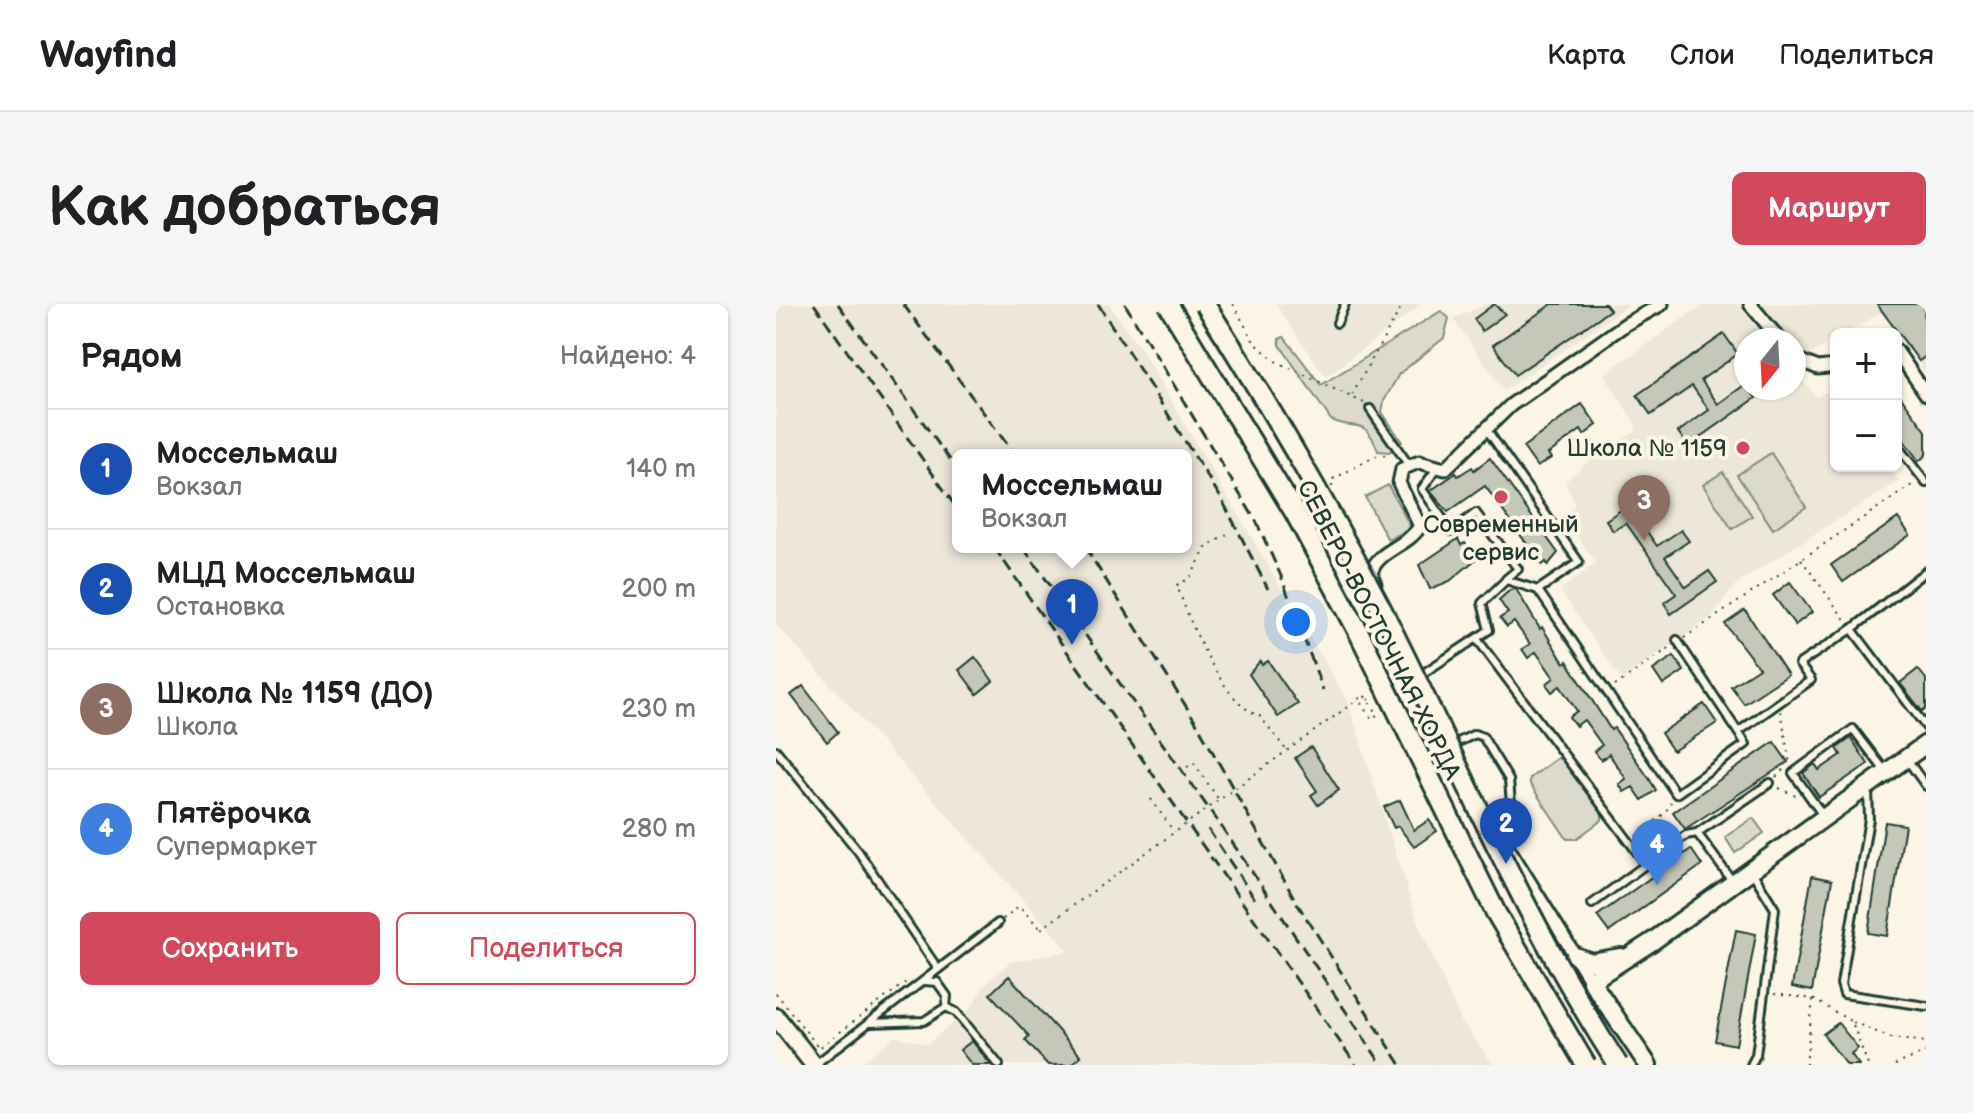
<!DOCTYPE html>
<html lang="ru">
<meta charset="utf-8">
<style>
:root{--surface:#fff;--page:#f6f6f6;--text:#202124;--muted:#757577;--line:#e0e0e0;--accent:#d1495b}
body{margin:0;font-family:"Balsamiq Sans",sans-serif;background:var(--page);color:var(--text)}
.controls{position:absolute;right:24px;top:24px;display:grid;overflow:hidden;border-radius:12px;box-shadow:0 2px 6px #0004}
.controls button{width:72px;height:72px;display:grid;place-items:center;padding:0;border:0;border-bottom:2px solid var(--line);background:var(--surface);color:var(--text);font:40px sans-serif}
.compass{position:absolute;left:958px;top:24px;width:72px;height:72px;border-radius:50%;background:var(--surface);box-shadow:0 2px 6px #0004;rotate:198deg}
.you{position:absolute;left:520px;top:318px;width:28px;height:28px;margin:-20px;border:6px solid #fff;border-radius:50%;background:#1a73e8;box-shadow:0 0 0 12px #1a73e833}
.badge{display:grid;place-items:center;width:52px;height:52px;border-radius:50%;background:var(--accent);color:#fff;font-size:26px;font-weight:700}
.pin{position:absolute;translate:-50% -66px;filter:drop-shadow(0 2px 4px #0008)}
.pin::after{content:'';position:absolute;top:42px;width:28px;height:24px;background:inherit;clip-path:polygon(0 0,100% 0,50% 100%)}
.popup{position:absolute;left:176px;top:145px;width:240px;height:104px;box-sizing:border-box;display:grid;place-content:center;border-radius:12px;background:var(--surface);filter:drop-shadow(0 2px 6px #0005);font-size:26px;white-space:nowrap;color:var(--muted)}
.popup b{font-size:30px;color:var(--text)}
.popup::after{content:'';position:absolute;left:50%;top:100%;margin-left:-16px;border:16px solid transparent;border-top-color:var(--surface)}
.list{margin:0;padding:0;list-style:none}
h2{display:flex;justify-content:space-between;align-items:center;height:104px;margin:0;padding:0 32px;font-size:34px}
h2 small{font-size:26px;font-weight:400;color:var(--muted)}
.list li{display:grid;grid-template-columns:52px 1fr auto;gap:24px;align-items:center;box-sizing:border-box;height:120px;padding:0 32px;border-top:2px solid var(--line)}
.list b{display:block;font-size:30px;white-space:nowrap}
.list p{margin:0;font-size:26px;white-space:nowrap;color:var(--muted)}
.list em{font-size:26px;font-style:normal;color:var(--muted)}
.actions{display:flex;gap:16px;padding:24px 32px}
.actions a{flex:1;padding:18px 0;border:2px solid var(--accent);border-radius:12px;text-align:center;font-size:28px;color:var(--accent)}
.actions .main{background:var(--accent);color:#fff}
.map{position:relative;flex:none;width:1150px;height:761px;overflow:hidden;border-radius:12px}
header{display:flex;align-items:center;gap:48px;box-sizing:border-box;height:112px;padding:0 40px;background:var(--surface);border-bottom:2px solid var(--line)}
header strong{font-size:38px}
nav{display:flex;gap:44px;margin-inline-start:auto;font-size:28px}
.intro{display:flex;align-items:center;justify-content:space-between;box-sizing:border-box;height:192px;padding:0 48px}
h1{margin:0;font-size:56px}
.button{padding:20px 36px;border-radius:12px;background:var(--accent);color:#fff;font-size:28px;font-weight:700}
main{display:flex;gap:48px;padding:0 48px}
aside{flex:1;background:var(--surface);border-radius:12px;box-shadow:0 2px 6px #0004}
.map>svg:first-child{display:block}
.built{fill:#ece7d8;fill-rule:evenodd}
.green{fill:#dcdacc;stroke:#7e8c80;stroke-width:2}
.building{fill:#c5c7b9;stroke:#1f3d34;stroke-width:2}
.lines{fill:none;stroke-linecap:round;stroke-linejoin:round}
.lane-casing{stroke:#1f3d34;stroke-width:12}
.street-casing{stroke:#1f3d34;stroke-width:17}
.secondary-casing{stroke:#1f3d34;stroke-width:22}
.path{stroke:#1f3d34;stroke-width:2;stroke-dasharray:2 6;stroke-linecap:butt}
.lane{stroke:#fcf5e5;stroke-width:6}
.street{stroke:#fcf5e5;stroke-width:11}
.secondary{stroke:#fcf5e5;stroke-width:16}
.rail{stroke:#1f3d34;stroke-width:3;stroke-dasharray:12 6;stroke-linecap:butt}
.primary-bridge-casing{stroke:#1f3d34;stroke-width:24;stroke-linecap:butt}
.path-bridge{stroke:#1f3d34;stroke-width:2;stroke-dasharray:2 6;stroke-linecap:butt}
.primary-bridge{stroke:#fcf5e5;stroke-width:18}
.poi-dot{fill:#d1495b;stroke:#fcf5e5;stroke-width:3}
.labels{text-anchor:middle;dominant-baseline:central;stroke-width:8;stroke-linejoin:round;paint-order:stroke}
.poi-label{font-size:24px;fill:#1f3d34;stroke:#fcf5e5;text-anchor:end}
.street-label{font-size:24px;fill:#1f3d34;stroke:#fcf5e5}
</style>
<header>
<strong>Wayfind</strong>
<nav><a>Карта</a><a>Слои</a><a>Поделиться</a></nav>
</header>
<div class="intro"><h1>Как добраться</h1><a class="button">Маршрут</a></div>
<main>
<aside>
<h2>Рядом<small>Найдено: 4</small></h2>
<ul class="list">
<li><span class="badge" style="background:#1a4fb4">1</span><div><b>Моссельмаш</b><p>Вокзал</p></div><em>140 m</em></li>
<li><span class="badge" style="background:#1a4fb4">2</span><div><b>МЦД Моссельмаш</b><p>Остановка</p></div><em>200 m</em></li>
<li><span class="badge" style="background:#8d6e63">3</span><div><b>Школа № 1159 (ДО)</b><p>Школа</p></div><em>230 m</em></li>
<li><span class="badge" style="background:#3f7fe0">4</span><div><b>Пятёрочка</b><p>Супермаркет</p></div><em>280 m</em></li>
</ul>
<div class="actions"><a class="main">Сохранить</a><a>Поделиться</a></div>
</aside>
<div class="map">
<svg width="1150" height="761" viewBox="0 0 1150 761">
<rect width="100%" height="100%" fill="#fcf5e5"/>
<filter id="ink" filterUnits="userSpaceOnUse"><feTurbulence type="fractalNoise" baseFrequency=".0125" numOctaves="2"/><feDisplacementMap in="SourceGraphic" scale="16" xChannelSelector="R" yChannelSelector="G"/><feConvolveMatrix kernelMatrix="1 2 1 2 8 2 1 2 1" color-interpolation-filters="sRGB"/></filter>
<g filter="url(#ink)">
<g class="built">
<path d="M 0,0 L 333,0 L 364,44 L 571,396 L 643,622 L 685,717 L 718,761 L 83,761 L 119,732 L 151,740 L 195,704 L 208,681 L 234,658 L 293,647 L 0,320 ZM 182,151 L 410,151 L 410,243 L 182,243 Z"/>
<path d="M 499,0 L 646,0 L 550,73 Z"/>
<path d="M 710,0 L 854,0 L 728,87 L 677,15 Z"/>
<path d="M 928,0 L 962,0 L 990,36 L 970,36 L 970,84 L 1018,84 L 1018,72 L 1021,70 L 1041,93 L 1057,84 L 1060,162 L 1112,162 L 1123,177 L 961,279 L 935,313 L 848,374 L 843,373 L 786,289 L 786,285 L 820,259 L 789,214 L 799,200 L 789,178 L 815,155 L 860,127 L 858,118 L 828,70 Z"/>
<path d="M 984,0 L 1150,0 L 1150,70 L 1105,9 L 1068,30 L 1060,30 L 1060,35 L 1027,54 L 1018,43 L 1018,36 L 1013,36 Z"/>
</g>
<g class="green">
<path d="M 665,7 L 673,14 L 668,34 L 623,70 L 608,97 L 606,108 L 626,138 L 613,148 L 602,147 C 588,110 581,128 555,116 L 504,41 L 503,35 L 508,33 L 545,81 Z"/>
<path d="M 995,149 L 1030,203 L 997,225 L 961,171 Z"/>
<path d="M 947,168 L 976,212 L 956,225 L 927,181 Z"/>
<path d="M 612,181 L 635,224 L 612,236 L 589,193 Z"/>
<path d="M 781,454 L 788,456 L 826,510 L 826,516 L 800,535 L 791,535 L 754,480 L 754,474 Z"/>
<path d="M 977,514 L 988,529 L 959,549 L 949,533 Z"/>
</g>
<g class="building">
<path d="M 718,0 L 729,10 L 706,27 L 698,15 Z"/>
<path d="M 776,0 L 829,0 L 834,6 L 739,71 L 717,41 Z"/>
<path d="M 1101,0 L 1148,0 L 1150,52 L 1143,57 Z"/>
<path d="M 948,30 L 962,50 L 925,76 L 942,100 L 970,80 L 980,94 L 912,142 L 902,128 L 933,106 L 916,82 L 875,111 L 861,91 Z"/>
<path d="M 1120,86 L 1150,127 L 1150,151 L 1143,157 L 1120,126 Z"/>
<path d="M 806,100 L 821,121 L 808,131 L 805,126 L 772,150 L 775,154 L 761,163 L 747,143 Z"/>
<path d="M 714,154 L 782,249 L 772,261 L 770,258 L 766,261 L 709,182 L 672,208 L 654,187 L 680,169 L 682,172 L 696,163 L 698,166 Z"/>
<path d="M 876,185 L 883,196 L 860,212 L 881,242 L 905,226 L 913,237 L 889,253 L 910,283 L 933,267 L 941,278 L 895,310 L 888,299 L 900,290 L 850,219 L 837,227 L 830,216 Z"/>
<path d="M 1122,214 L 1134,231 L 1067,278 L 1055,261 Z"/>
<path d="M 682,235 L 685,241 L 689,239 L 700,255 L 674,277 L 654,285 L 643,261 Z"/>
<path d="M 1014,278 L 1036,308 L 1019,321 L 997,291 Z"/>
<path d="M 740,285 L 764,325 L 766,323 L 788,359 L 791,357 L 835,426 L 838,424 L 874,476 L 880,486 L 866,496 L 857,483 L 848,488 L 843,480 L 850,475 L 833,450 L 825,456 L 818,447 L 826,441 L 808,416 L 800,422 L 793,413 L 801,407 L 784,382 L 776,388 L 770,380 L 778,374 L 760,348 L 752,354 L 746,345 L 754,340 L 738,318 L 731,323 L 724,314 L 732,309 L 723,296 L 734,286 Z"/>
<path d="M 969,306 L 1012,371 L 968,400 L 955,382 L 983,364 L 949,320 Z"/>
<path d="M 898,352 L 908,367 L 887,381 L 877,366 Z"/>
<path d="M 199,353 L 217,377 L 201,390 L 183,366 Z"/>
<path d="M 484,357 L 486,361 L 492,357 L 522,400 L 502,413 L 473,370 Z"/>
<path d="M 1142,365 L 1150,375 L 1150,404 L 1146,407 L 1124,379 Z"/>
<path d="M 27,382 L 62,428 L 51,438 L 15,391 Z"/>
<path d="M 928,400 L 941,419 L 897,447 L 885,429 Z"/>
<path d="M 1075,434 L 1092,460 L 1043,493 L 1027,469 L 1039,460 L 1043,466 L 1065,451 L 1061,444 Z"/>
<path d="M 998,438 L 1012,458 L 909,525 L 897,508 Z"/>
<path d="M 535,443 L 563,486 L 542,501 L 535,491 L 541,487 L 519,454 Z"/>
<path d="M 624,496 L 638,526 L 653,516 L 661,527 L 638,543 L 622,522 L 618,524 L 608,503 Z"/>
<path d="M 1109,518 L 1129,521 L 1111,632 L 1092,629 Z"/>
<path d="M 915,545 L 926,561 L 833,628 L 821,612 Z"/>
<path d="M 1036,572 L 1056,576 L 1036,687 L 1016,683 Z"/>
<path d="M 960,626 L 980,630 L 960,741 L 939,737 Z"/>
<path d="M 233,672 L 305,752 L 295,761 L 272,761 L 249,736 L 253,732 L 214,690 Z"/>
<path d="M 1062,719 L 1082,744 L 1075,750 L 1083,761 L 1071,761 L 1047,730 Z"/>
<path d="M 196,737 L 215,761 L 196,761 L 184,746 Z"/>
</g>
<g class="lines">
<g class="lane-casing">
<g id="lane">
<path d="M 561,19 L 569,0"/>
<path d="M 594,105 L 632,160"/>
<path d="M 711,126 L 803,258 L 762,286"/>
<path d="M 1120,140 L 1150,179"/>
<path d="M 661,164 L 646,185 L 675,227 L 700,209 L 742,265 L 730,275"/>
<path d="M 1076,325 L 1150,267"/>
<path d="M 701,335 L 870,560"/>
<path d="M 901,336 L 962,428"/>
<path d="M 643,372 L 713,326 L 706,299 L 730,276 L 762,286 L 900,490 L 970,440 L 962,428 L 1035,376 L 1023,360 L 1076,325 L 1150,423"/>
<path d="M 676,441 L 699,430 L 707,433 L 733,476 L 735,500 L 718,520"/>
<path d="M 0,446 L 82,547 L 162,665"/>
<path d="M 1132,457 L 1150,482"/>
<path d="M 1092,485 L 1093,515 L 1065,680 L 1068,690 L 1150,702"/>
<path d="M 1048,513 L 1017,469 L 1077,425 L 1109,467"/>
<path d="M 921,529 L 957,578"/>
<path d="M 975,566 L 999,605 L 980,751 L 975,761"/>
<path d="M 816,600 L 910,531 L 921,529 L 994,479"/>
<path d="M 170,703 L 180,708 L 223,761"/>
<path d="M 95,719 L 148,717 L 170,703 L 171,692 L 161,678 L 148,677"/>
<path d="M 41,759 L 222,619"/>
</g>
</g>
<g class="street-casing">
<g id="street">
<path d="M 974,0 L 1004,36"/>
<path d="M 1120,46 L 1150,90"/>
<path d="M 1018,54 L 1042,64 L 1060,62"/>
<path d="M 599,280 L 595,269 C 601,246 633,242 644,222 L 623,179 L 626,165 L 643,158 L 669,165 L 735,101 L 850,20 L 886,0"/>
<path d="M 720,524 L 815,677"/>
</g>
</g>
<g class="secondary-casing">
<g id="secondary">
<path d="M 799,652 L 816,658 L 845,653"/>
<path d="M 0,713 L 38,761"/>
<path d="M 872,761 L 815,677 L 877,637 L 1150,440"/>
</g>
</g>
<g class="path">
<path d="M 457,0 L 478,38 L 499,57 L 588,99"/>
<path d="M 576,91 L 627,0"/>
<path d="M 556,183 L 557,175 L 600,152 L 613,151"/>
<path d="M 451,231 L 431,242 L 414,274 L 401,281 C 411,313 449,404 483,411 L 511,447"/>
<path d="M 1025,255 L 1070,317"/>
<path d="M 908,334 L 1139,179"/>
<path d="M 839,382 L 896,342"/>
<path d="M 585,400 L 598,392"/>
<path d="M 1005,407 L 1014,460"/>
<path d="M 411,463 L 418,459 L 443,496"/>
<path d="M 1000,473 L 1009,464"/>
<path d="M 1003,484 L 1022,493"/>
<path d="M 375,495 L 398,528"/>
<path d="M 860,532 L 889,509 L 895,498"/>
<path d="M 227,615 L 243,602 L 265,625"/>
<path d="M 0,689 L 43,744 L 130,678"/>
<path d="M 998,690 L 1037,695 L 1076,718 L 1092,761"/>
<path d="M 1077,718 L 1115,734 L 1150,738"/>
<path d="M 1030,761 L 1037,695"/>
<path d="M 1119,761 L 1150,748"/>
</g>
<use href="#lane" class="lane"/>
<use href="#street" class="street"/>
<use href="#secondary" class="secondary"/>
<g class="rail">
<path d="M 38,0 L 182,206"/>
<path d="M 62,0 L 182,167"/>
<path d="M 127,0 L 239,151"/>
<path d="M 322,0 L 445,194 L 492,285"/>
<path d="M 349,0 L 480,217 L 505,272 L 547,386"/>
<path d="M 218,243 L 580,761"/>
<path d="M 247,243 L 443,519 L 606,761"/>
<path d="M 309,243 L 420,418 L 522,601 L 625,761"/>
<path d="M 432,525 L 481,598"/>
</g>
<g class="primary-bridge-casing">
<g id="primary-bridge">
<path d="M 392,0 L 519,209 L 582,327 L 720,609 L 810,761"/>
<path d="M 429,0 C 492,99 551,200 605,304 C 683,458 748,616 842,761"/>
</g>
</g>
<path class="path-bridge" d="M 265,625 L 588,391 L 602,410 L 596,415 L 585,400"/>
<use href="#primary-bridge" class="primary-bridge"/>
</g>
</g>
<g class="poi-dot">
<circle cx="967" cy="144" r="8"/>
<circle cx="725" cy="193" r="8"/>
</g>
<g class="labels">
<g class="poi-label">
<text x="951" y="144">Школа № 1159</text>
<text x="725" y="220" text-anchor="middle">Современный<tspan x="725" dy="28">сервис</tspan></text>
</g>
<g class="street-label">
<text transform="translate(603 326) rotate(63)">СЕВЕРО-ВОСТОЧНАЯ ХОРДА</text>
</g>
</g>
</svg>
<div class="controls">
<button>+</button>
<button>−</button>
</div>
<svg class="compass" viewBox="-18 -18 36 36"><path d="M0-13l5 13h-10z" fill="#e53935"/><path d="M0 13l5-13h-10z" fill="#757577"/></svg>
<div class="you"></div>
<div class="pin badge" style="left:296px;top:341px;background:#1a4fb4">1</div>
<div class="popup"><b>Моссельмаш</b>Вокзал</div>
<div class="pin badge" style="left:730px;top:560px;background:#1a4fb4">2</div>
<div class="pin badge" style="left:868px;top:237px;background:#8d6e63">3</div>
<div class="pin badge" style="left:881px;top:581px;background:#3f7fe0">4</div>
</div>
</main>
